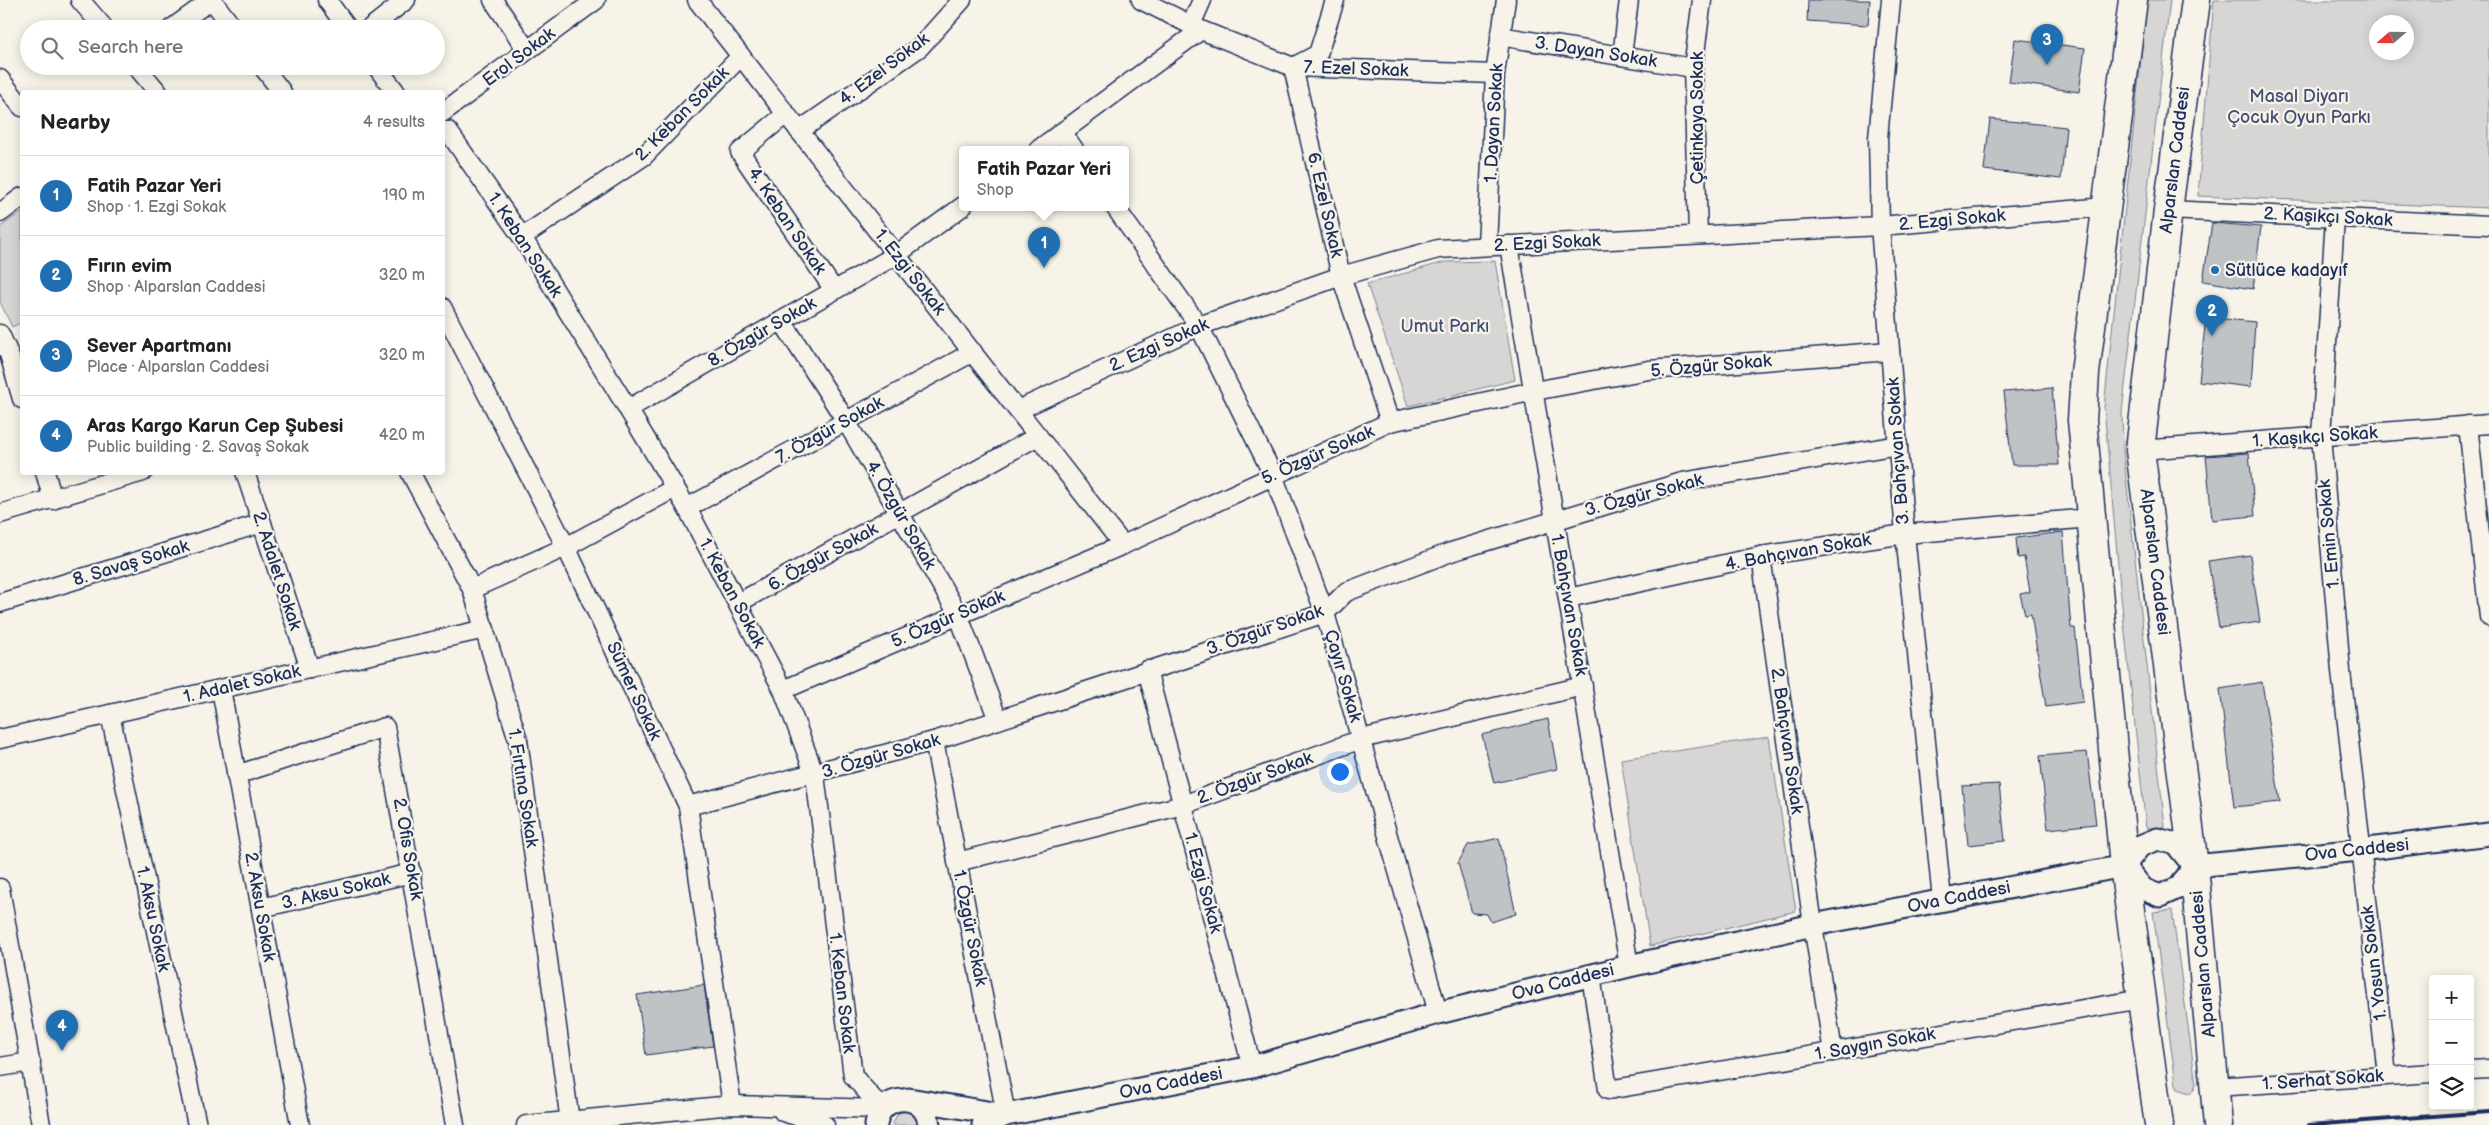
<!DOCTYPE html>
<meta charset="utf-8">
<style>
:root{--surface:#fff;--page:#f6f6f6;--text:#222;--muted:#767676;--line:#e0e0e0;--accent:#1f6fb2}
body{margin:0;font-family:"Balsamiq Sans",sans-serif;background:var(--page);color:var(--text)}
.controls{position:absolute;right:15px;bottom:15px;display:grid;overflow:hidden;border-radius:5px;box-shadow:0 2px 12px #0003}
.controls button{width:45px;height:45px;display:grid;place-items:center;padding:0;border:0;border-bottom:1px solid var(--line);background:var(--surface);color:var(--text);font:25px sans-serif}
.compass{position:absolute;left:2369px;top:15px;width:45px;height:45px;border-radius:50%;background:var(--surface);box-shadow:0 2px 12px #0003;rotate:250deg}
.you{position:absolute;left:1339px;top:771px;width:18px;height:18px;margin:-12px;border:4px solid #fff;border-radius:50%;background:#1a73e8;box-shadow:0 0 0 8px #1a73e833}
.badge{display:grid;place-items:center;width:32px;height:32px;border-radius:50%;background:var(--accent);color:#fff;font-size:16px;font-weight:700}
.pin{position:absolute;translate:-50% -41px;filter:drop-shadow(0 1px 2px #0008)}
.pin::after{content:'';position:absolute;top:26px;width:18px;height:15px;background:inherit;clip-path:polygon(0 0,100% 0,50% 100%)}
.popup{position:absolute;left:959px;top:146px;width:170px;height:65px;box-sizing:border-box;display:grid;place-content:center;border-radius:5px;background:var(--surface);filter:drop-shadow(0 1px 4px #0005);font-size:16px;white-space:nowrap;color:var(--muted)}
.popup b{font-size:19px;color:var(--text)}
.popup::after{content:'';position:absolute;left:50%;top:100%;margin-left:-10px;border:10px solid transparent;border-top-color:var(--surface)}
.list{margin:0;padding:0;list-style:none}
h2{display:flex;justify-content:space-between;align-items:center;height:65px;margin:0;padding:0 20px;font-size:21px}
h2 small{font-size:16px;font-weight:400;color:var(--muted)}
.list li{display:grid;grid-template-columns:32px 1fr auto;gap:15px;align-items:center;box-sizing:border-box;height:80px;padding:0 20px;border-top:1px solid var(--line)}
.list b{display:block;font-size:19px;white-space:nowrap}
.list p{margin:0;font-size:16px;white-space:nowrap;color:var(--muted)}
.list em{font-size:16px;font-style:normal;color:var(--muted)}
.icon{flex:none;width:28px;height:28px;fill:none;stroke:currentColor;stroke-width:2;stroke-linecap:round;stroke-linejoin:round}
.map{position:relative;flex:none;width:2489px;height:1125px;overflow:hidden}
.search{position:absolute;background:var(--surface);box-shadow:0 2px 12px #0003;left:20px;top:20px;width:425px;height:55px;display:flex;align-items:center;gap:12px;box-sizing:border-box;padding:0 18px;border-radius:28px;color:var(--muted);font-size:19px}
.panel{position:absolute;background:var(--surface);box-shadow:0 2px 12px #0003;left:20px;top:90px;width:425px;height:385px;border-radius:5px}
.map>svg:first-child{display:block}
.green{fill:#d7d6d4;stroke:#798299;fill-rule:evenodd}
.building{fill:#c0c3c5;stroke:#1b2f5e}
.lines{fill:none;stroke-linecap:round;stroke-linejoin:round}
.minor-casing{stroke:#1b2f5e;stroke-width:21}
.tertiary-casing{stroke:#1b2f5e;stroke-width:25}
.primary-casing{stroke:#1b2f5e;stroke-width:31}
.minor{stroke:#f7f3e8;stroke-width:18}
.tertiary{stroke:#f7f3e8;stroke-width:21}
.primary{stroke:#f7f3e8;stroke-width:28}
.rail{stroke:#1b2f5e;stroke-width:4}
.poi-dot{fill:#1f6fb2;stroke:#f7f3e8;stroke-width:2}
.labels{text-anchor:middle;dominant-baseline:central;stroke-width:4.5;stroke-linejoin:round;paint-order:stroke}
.street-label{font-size:18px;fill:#1b2f5e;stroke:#f7f3e8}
.park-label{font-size:18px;fill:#415076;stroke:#f7f3e8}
.poi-label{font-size:18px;fill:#1b2f5e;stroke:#f7f3e8;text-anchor:start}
</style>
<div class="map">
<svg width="2489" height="1125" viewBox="0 0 2489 1125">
<rect width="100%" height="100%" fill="#f7f3e8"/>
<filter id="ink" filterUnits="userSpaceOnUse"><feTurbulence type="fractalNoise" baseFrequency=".02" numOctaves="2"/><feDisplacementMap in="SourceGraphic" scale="10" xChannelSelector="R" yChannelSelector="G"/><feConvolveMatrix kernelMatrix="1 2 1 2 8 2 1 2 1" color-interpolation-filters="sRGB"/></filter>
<g filter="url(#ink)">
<g class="green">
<path d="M 2147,0 L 2170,0 L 2122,412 L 2123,451 L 2165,827 L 2146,828 L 2120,587 L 2104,407 Z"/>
<path d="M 2214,0 L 2489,0 L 2489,208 L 2198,196 ZM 2406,22 L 2406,52 L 2376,52 L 2376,22 Z"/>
<path d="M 22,212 L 22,322 L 12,327 L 0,302 L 0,227 Z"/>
<path d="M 1495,261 L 1515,380 L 1408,406 L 1367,284 L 1445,262 Z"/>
<path d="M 1769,737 L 1796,911 L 1650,946 L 1621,759 Z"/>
<path d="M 2172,910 L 2196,1084 L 2193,1091 L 2189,1093 L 2178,1089 L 2176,1084 L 2153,912 Z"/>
<path d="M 907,1111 L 918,1119 L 919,1125 L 892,1125 L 898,1113 Z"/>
</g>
<g class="building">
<path d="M 1808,0 L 1870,0 L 1868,25 L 1807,21 Z"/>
<path d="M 2015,39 L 2085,48 L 2079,92 L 2009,82 Z"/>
<path d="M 1990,119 L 2066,127 L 2061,179 L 1984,170 Z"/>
<path d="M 2212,223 L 2261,227 L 2253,289 L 2203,281 Z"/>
<path d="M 2206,317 L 2255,322 L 2251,387 L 2199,381 Z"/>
<path d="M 2052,388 L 2059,465 L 2012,465 L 2004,392 Z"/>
<path d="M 2249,453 L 2255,516 L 2212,520 L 2206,456 Z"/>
<path d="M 2063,532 L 2071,628 L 2075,628 L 2083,702 L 2046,707 L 2031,614 L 2025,615 L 2020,594 L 2030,592 L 2024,557 L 2018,558 L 2016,538 Z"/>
<path d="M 2250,555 L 2260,622 L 2219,628 L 2208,561 Z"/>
<path d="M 2262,682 L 2280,802 L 2234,807 L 2220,689 Z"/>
<path d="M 1548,719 L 1557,769 L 1494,783 L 1482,735 Z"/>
<path d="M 2087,752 L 2096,824 L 2048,829 L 2040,756 Z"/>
<path d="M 1999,784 L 2005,841 L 1968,845 L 1962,786 Z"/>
<path d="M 1499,838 L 1516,914 L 1491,922 L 1487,914 L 1472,913 L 1458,863 L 1468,845 Z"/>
<path d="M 704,985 L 713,1046 L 646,1055 L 637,995 Z"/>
</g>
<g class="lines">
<g class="minor-casing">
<g id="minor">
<path d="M 80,0 L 105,29"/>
<path d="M 212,0 L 234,29"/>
<path d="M 327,0 L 348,29"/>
<path d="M 493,0 L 527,50"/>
<path d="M 697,0 L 1123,545"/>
<path d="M 1141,0 L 1201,30 L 1293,67 L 1495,74"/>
<path d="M 1335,0 L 1318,54 L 1293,67 L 1341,276 L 1390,422"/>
<path d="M 1891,0 L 1878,138 L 1880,226 L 1905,534 L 1942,900"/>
<path d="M 1191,25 L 1202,0"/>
<path d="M 171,29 L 211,0"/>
<path d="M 369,29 L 406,0"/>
<path d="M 1500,36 L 1693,68"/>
<path d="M 1622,56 L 1629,0"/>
<path d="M 136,66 L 158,92"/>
<path d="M 262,66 L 282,92"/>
<path d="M 376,66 L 396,92"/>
<path d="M 0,79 L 22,107"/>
<path d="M 442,113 L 596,0"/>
<path d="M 786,114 L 740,152 L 834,290"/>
<path d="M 442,131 L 448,131 L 522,237 L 628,409 L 687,508 L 783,690 L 815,775 L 853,1076 L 882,1109"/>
<path d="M 799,131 L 920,47 L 962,0"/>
<path d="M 1062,132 L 1074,149"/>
<path d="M 1039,149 L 1201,30"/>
<path d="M 1115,207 L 1199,326 L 1273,475 L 1325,613 L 1438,1013"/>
<path d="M 2168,210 L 2489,225"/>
<path d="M 0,213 L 22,197"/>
<path d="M 2335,218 L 2321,436 L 2341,671 L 2387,1075"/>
<path d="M 1698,235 L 1693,68 L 1702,0"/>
<path d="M 522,237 L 644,156 L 741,56"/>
<path d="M 1509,245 L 1629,966"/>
<path d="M 1487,246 L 1495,74 L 1506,0"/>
<path d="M 442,307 L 566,547 L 688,806 L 732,1105"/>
<path d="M 782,321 L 846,421 L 958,614 L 998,720"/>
<path d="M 0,334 L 9,354 L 22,399"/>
<path d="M 628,409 L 896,255 L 963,206"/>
<path d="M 1018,410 L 1199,326 L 1341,276 L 1438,249 L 1880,226 L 2106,207"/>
<path d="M 2468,425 L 2489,617"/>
<path d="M 2140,450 L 2489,424"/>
<path d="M 45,472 L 53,500"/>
<path d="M 245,472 L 310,669"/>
<path d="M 410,472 L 472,589 L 518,740 L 570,1122"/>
<path d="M 687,508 L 973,352"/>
<path d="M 0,514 L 143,472"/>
<path d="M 1761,556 L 1813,925 L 1833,1052"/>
<path d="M 472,589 L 566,547 L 675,488"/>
<path d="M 1568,598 L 1761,556 L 1905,534 L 2091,518"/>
<path d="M 0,603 L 262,523"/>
<path d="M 738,603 L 1038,436"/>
<path d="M 1147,670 L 1252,1067"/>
<path d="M 221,689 L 300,1125"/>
<path d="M 783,690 L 1123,545 L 1390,422 L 1534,391 L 1649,370 L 1890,351"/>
<path d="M 110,714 L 197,1125"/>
<path d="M 0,739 L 485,629"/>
<path d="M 934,741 L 1006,1115"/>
<path d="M 236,775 L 385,727 L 455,1125"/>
<path d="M 688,806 L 934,741 L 1325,613 L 1346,592 L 1451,552 L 1682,482 L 1898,445"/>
<path d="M 957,862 L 1183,805 L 1361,739 L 1583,686"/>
<path d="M 0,888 L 41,1125"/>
<path d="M 261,908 L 412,873"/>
<path d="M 1591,975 L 1608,1090 L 2142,999"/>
<path d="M 0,1067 L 31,1062"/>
<path d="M 2470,1070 L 2489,1069"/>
<path d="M 2214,1087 L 2433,1073"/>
<path d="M 783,1112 L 825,1125"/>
<path d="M 526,1125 L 732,1105 L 882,1109"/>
</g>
</g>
<g class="tertiary-casing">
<g id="tertiary">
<path d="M 2124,866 L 2143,889 L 2160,896 L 2180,887 L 2194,866"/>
<path d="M 2194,866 L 2360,850 L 2489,834"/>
<path d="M 909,1099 L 1005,1115"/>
<path d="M 876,1125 C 879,1092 927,1091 929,1125"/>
<path d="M 983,1125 L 1006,1115 L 1252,1067 L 1438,1013 L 1629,966 L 1813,925 L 2124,866 L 2140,846 L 2157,839 L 2176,844 L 2194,866"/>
</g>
</g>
<g class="primary-casing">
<g id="primary">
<path d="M 2133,0 L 2085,373 L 2082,420 L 2124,866 L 2159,1125"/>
<path d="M 2196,0 L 2168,210 L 2140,450 L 2194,866 L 2218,1125"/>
</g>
</g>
<use href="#minor" class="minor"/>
<use href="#tertiary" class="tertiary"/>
<use href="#primary" class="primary"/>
<path class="rail" d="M 2309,1125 L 2489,1112"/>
</g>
</g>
<circle class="poi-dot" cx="2215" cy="270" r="5"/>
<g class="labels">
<g class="street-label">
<text transform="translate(1596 52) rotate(9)">3. Dayan Sokak</text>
<text transform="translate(519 57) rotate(-37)">Erol Sokak</text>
<text transform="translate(884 69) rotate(-37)">4. Ezel Sokak</text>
<text transform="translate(1356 69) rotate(2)">7. Ezel Sokak</text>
<text transform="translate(682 114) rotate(-45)">2. Keban Sokak</text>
<text transform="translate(1697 118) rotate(-90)">Çetinkaya Sokak</text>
<text transform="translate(1494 123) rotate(-87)">1. Dayan Sokak</text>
<text transform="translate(2175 160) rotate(-83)">Alparslan Caddesi</text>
<text transform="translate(1325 205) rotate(77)">6. Ezel Sokak</text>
<text transform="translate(2328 217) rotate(3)">2. Kaşıkçı Sokak</text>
<text transform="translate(1952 220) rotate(-5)">2. Ezgi Sokak</text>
<text transform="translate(787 221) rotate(56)">4. Keban Sokak</text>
<text transform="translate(1547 243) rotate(-3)">2. Ezgi Sokak</text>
<text transform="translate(525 245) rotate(57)">1. Keban Sokak</text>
<text transform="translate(910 272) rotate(52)">1. Ezgi Sokak</text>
<text transform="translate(762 332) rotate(-30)">8. Özgür Sokak</text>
<text transform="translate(1159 345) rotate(-24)">2. Ezgi Sokak</text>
<text transform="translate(1711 366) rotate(-5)">5. Özgür Sokak</text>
<text transform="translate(830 430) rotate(-29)">7. Özgür Sokak</text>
<text transform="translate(2315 437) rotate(-4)">1. Kaşıkçı Sokak</text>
<text transform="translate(1898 451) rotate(-94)">3. Bahçıvan Sokak</text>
<text transform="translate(1318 455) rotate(-24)">5. Özgür Sokak</text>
<text transform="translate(1644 495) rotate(-15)">3. Özgür Sokak</text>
<text transform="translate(901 515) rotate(60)">4. Özgür Sokak</text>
<text transform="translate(2329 534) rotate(-95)">1. Emin Sokak</text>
<text transform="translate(1798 552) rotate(-10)">4. Bahçıvan Sokak</text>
<text transform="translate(823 557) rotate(-29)">6. Özgür Sokak</text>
<text transform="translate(2155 562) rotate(83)">Alparslan Caddesi</text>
<text transform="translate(131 563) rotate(-17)">8. Savaş Sokak</text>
<text transform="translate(277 571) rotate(72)">2. Adalet Sokak</text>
<text transform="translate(732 593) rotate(62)">1. Keban Sokak</text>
<text transform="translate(1569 605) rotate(80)">1. Bahçıvan Sokak</text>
<text transform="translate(948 619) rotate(-23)">5. Özgür Sokak</text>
<text transform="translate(1265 630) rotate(-19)">3. Özgür Sokak</text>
<text transform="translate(1343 676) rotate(74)">Çayır Sokak</text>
<text transform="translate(242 684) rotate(-13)">1. Adalet Sokak</text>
<text transform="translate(634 691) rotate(65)">Sümer Sokak</text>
<text transform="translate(1787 741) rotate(82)">2. Bahçıvan Sokak</text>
<text transform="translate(881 756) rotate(-16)">3. Özgür Sokak</text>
<text transform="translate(1255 778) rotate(-20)">2. Özgür Sokak</text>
<text transform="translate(523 788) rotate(81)">1. Fırtına Sokak</text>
<text transform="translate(408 849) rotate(80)">2. Ofis Sokak</text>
<text transform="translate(2357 850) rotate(-6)">Ova Caddesi</text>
<text transform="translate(1203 883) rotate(75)">1. Ezgi Sokak</text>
<text transform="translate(336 891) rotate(-13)">3. Aksu Sokak</text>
<text transform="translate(1959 897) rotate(-11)">Ova Caddesi</text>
<text transform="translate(260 907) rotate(80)">2. Aksu Sokak</text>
<text transform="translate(153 919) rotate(78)">1. Aksu Sokak</text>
<text transform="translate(970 928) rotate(79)">1. Özgür Sokak</text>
<text transform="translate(2374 963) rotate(-97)">1. Yosun Sokak</text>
<text transform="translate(2203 964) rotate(-95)">Alparslan Caddesi</text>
<text transform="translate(1563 982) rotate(-14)">Ova Caddesi</text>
<text transform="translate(842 993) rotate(83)">1. Keban Sokak</text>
<text transform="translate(1875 1044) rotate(-10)">1. Saygın Sokak</text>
<text transform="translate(2323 1080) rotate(-4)">1. Serhat Sokak</text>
<text transform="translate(1171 1083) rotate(-11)">Ova Caddesi</text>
</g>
<g class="park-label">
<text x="2299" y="96">Masal Diyarı<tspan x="2299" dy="21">Çocuk Oyun Parkı</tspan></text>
<text x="1445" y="326">Umut Parkı</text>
</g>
<g class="poi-label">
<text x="2225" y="270">Sütlüce kadayıf</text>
</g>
</g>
</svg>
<div class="controls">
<button>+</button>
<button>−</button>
<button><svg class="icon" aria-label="layers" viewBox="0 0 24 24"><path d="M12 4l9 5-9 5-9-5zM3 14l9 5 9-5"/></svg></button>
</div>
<svg class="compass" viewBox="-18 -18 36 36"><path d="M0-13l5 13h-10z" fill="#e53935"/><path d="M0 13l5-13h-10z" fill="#767676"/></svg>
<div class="you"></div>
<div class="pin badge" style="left:1044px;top:268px">1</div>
<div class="popup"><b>Fatih Pazar Yeri</b>Shop</div>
<div class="pin badge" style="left:2212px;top:336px">2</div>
<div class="pin badge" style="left:2047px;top:65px">3</div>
<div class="pin badge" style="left:62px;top:1051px">4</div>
<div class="search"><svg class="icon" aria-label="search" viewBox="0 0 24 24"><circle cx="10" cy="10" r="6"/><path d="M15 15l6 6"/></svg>Search here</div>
<section class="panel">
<h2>Nearby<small>4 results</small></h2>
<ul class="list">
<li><span class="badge">1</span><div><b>Fatih Pazar Yeri</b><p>Shop · 1. Ezgi Sokak</p></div><em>190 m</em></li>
<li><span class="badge">2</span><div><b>Fırın evim</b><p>Shop · Alparslan Caddesi</p></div><em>320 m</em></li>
<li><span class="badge">3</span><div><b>Sever Apartmanı</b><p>Place · Alparslan Caddesi</p></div><em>320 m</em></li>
<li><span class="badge">4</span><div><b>Aras Kargo Karun Cep Şubesi</b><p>Public building · 2. Savaş Sokak</p></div><em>420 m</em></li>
</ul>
</section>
</div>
